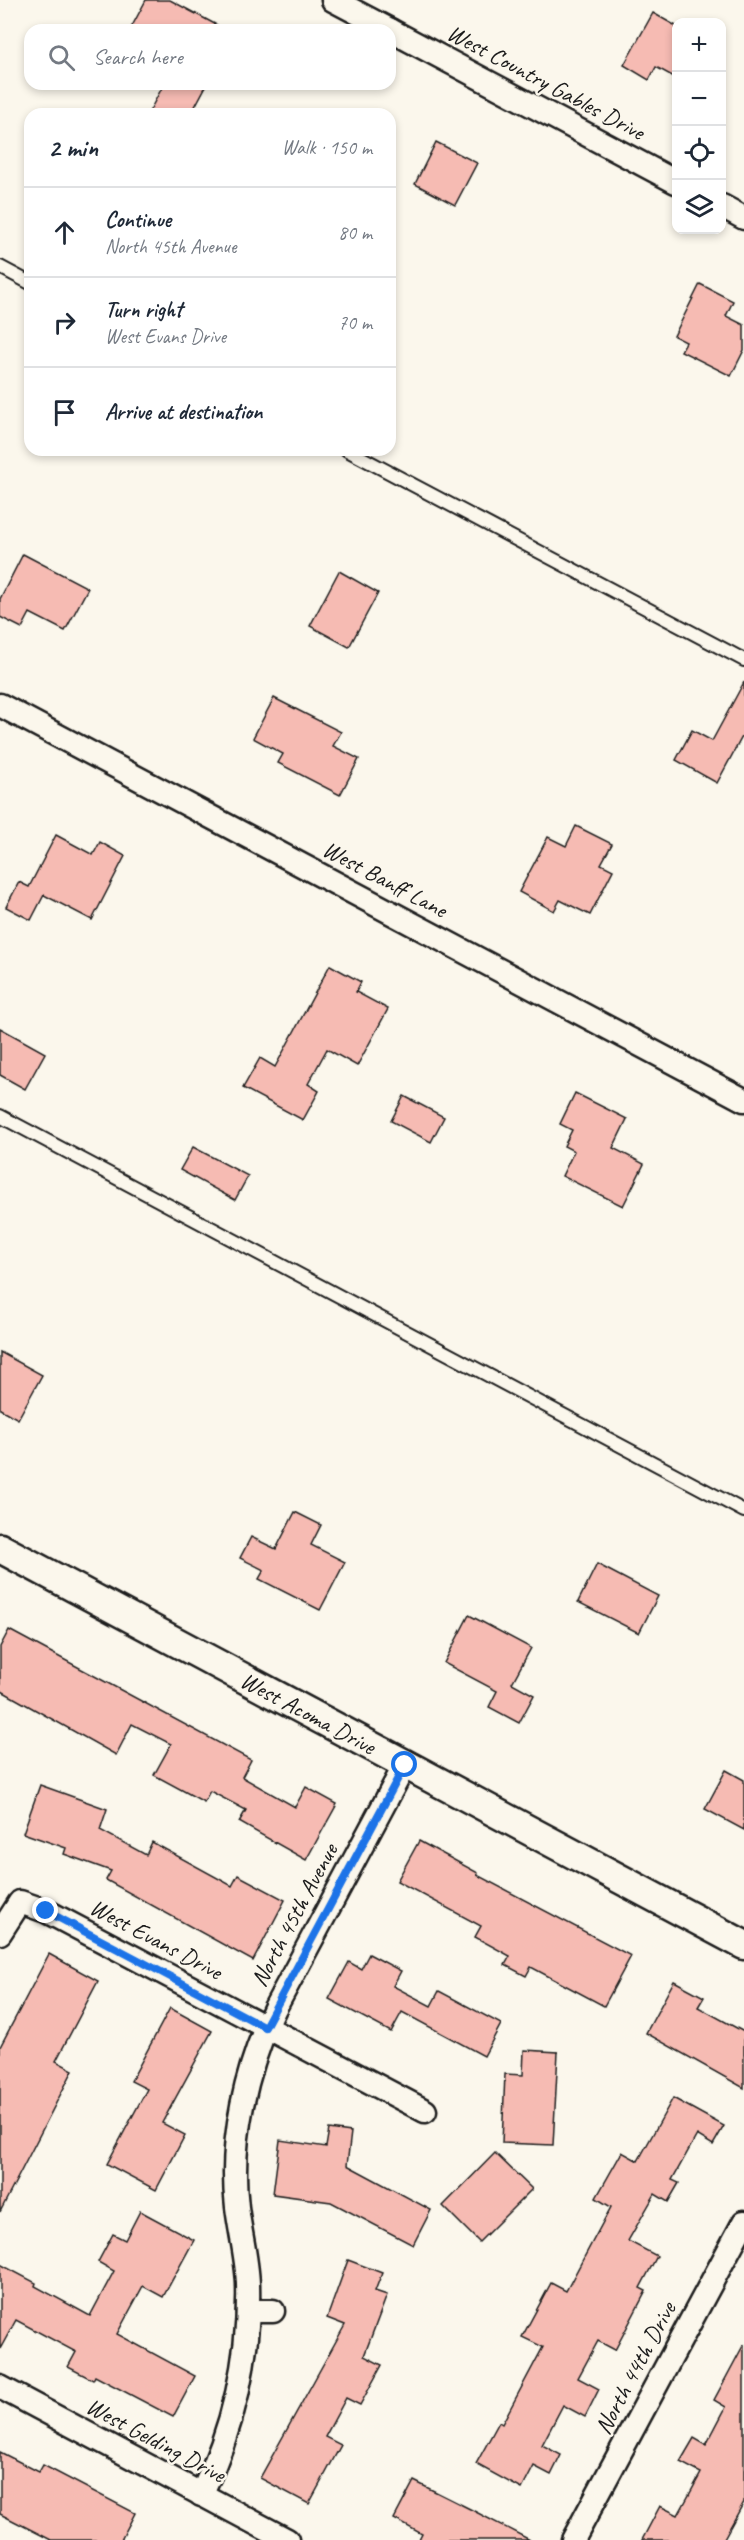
<!DOCTYPE html>
<meta charset="utf-8">
<style>
:root{--surface:#fff;--page:#f2f2f3;--text:#1f2937;--muted:#747a83;--line:#e0e1e3}
body{margin:0;font-family:Caveat,sans-serif;background:var(--page);color:var(--text)}
.controls{position:absolute;right:18px;top:18px;display:grid;overflow:hidden;border-radius:12px;box-shadow:0 3px 9px #0003}
.controls button{width:54px;height:54px;display:grid;place-items:center;padding:0;border:0;border-bottom:2px solid var(--line);background:var(--surface);color:var(--text);font:30px sans-serif}
.stop{position:absolute;width:18px;height:18px;margin:-14px;border:4px solid #1a73e8;border-radius:50%;background:#fff}
.stop.end{background:#1a73e8;border-color:#fff;box-shadow:0 2px 6px #0008}
.list{margin:0;padding:0;list-style:none}
h2{display:flex;justify-content:space-between;align-items:center;height:78px;margin:0;padding:0 24px;font-size:26px}
h2 small{font-size:20px;font-weight:400;color:var(--muted)}
.list li{display:grid;grid-template-columns:39px 1fr auto;gap:18px;align-items:center;box-sizing:border-box;height:90px;padding:0 24px;border-top:2px solid var(--line)}
.list b{display:block;font-size:22px;white-space:nowrap}
.list p{margin:0;font-size:20px;white-space:nowrap;color:var(--muted)}
.list em{font-size:20px;font-style:normal;color:var(--muted)}
.icon{flex:none;width:33px;height:33px;fill:none;stroke:currentColor;stroke-width:2;stroke-linecap:round;stroke-linejoin:round}
.map{position:relative;flex:none;width:744px;height:2540px;overflow:hidden}
.search{position:absolute;background:var(--surface);box-shadow:0 3px 9px #0003;left:24px;top:24px;width:372px;height:66px;display:flex;align-items:center;gap:15px;box-sizing:border-box;padding:0 21px;border-radius:18px;color:var(--muted);font-size:22px}
.panel{position:absolute;background:var(--surface);box-shadow:0 3px 9px #0003;left:24px;top:108px;width:372px;height:348px;border-radius:18px}
.map>svg:first-child{display:block}
.building{fill:#f6bbb3;stroke:#1c1c1c;stroke-width:1.5}
.lines{fill:none;stroke-linecap:round;stroke-linejoin:round}
.service-casing{stroke:#1c1c1c;stroke-width:16}
.minor-casing{stroke:#1c1c1c;stroke-width:27}
.tertiary-casing{stroke:#1c1c1c;stroke-width:33}
.service{stroke:#fbf7ec;stroke-width:12}
.minor{stroke:#fbf7ec;stroke-width:22}
.tertiary{stroke:#fbf7ec;stroke-width:28}
.route{stroke:#1a73e8;stroke-width:8}
.labels{text-anchor:middle;dominant-baseline:central;stroke-width:5;stroke-linejoin:round;paint-order:stroke}
.street-label{font-size:24px;fill:#1c1c1c;stroke:#fbf7ec}
</style>
<div class="map">
<svg width="744" height="2540" viewBox="0 0 744 2540">
<rect width="100%" height="100%" fill="#fbf7ec"/>
<filter id="ink" filterUnits="userSpaceOnUse"><feTurbulence type="fractalNoise" baseFrequency=".0167" numOctaves="2"/><feDisplacementMap in="SourceGraphic" scale="12" xChannelSelector="R" yChannelSelector="G"/><feConvolveMatrix kernelMatrix="1 2 1 2 8 2 1 2 1" color-interpolation-filters="sRGB"/></filter>
<g filter="url(#ink)">
<g class="building">
<path d="M 146,0 L 170,0 L 226,30 L 130,30 Z"/>
<path d="M 653,13 L 676,26 L 676,78 L 656,67 L 649,80 L 624,65 Z"/>
<path d="M 164,84 L 207,84 L 191,114 L 148,114 Z"/>
<path d="M 436,142 L 477,163 L 455,205 L 415,184 Z"/>
<path d="M 700,284 L 733,301 L 726,316 L 744,325 L 744,350 L 731,376 L 681,351 L 686,342 L 674,336 Z"/>
<path d="M 23,554 L 88,588 L 65,631 L 30,613 L 22,628 L 0,617 L 0,599 Z"/>
<path d="M 339,571 L 378,593 L 349,647 L 310,626 Z"/>
<path d="M 744,682 L 744,733 L 717,783 L 676,760 L 692,730 L 712,741 Z"/>
<path d="M 274,698 L 341,732 L 333,746 L 359,759 L 340,795 L 278,763 L 283,754 L 253,738 Z"/>
<path d="M 576,826 L 612,844 L 601,864 L 613,870 L 590,915 L 560,900 L 554,911 L 519,892 L 548,837 L 566,846 Z"/>
<path d="M 56,835 L 93,855 L 100,842 L 125,856 L 92,920 L 44,895 L 31,920 L 6,907 L 19,882 L 29,887 Z"/>
<path d="M 330,965 L 361,982 L 356,992 L 388,1009 L 357,1066 L 327,1049 L 308,1084 L 319,1091 L 303,1120 L 243,1088 L 260,1058 L 275,1067 Z"/>
<path d="M 0,1028 L 45,1053 L 25,1089 L 0,1075 Z"/>
<path d="M 575,1093 L 627,1119 L 613,1148 L 644,1164 L 623,1206 L 562,1176 L 574,1151 L 564,1146 L 572,1130 L 560,1124 Z"/>
<path d="M 404,1096 L 444,1117 L 431,1142 L 391,1121 Z"/>
<path d="M 193,1147 L 248,1176 L 235,1200 L 180,1170 Z"/>
<path d="M 0,1352 L 42,1375 L 18,1419 L 0,1409 Z"/>
<path d="M 295,1512 L 321,1525 L 311,1545 L 345,1562 L 320,1610 L 259,1579 L 264,1570 L 240,1558 L 251,1537 L 276,1549 Z"/>
<path d="M 597,1564 L 658,1596 L 639,1633 L 578,1602 Z"/>
<path d="M 469,1615 L 531,1648 L 512,1683 L 534,1695 L 519,1723 L 489,1707 L 497,1691 L 444,1663 Z"/>
<path d="M 9,1630 L 251,1760 L 242,1777 L 295,1807 L 306,1787 L 337,1804 L 306,1860 L 239,1822 L 246,1810 L 210,1791 L 204,1802 L 154,1775 L 171,1744 L 132,1724 L 116,1755 L 0,1690 L 0,1647 Z"/>
<path d="M 726,1770 L 744,1780 L 744,1830 L 705,1809 Z"/>
<path d="M 40,1785 L 107,1809 L 100,1830 L 146,1855 L 152,1842 L 232,1886 L 238,1875 L 285,1900 L 253,1961 L 106,1880 L 111,1871 L 64,1854 L 66,1848 L 23,1833 Z"/>
<path d="M 419,1841 L 478,1873 L 477,1875 L 631,1956 L 604,2006 L 531,1967 L 526,1976 L 505,1965 L 510,1956 L 475,1937 L 481,1926 L 397,1881 Z"/>
<path d="M 49,1954 L 98,1981 L 56,2061 L 73,2070 L 0,2212 L 0,2047 Z"/>
<path d="M 369,1954 L 401,1971 L 393,1986 L 431,2006 L 439,1991 L 501,2024 L 484,2056 L 402,2012 L 391,2032 L 329,1999 L 349,1962 L 361,1969 Z"/>
<path d="M 674,1981 L 704,1997 L 698,2007 L 744,2032 L 744,2088 L 646,2033 Z"/>
<path d="M 170,2008 L 212,2031 L 162,2123 L 185,2135 L 156,2190 L 107,2164 L 147,2089 L 131,2081 Z"/>
<path d="M 524,2050 L 558,2052 L 553,2145 L 502,2143 L 505,2074 L 523,2075 Z"/>
<path d="M 673,2098 L 724,2126 L 713,2145 L 697,2135 L 672,2180 L 679,2183 L 668,2202 L 655,2194 L 628,2241 L 657,2256 L 640,2288 L 646,2291 L 615,2350 L 598,2341 L 578,2378 L 599,2389 L 585,2417 L 563,2405 L 542,2445 L 561,2455 L 551,2475 L 534,2466 L 522,2489 L 476,2464 L 499,2422 L 502,2424 L 543,2347 L 522,2337 L 551,2283 L 566,2291 L 611,2207 L 596,2198 L 622,2152 L 638,2161 Z"/>
<path d="M 329,2129 L 351,2132 L 347,2165 L 431,2210 L 413,2245 L 331,2202 L 273,2194 L 280,2140 L 326,2147 Z"/>
<path d="M 495,2153 L 532,2189 L 479,2242 L 443,2206 Z"/>
<path d="M 140,2211 L 194,2240 L 163,2297 L 143,2286 L 117,2334 L 195,2376 L 173,2417 L 95,2376 L 93,2380 L 68,2367 L 76,2352 L 16,2320 L 0,2349 L 0,2264 L 36,2283 L 35,2286 L 90,2316 L 114,2271 L 98,2262 L 113,2234 L 125,2240 Z"/>
<path d="M 348,2260 L 382,2273 L 375,2291 L 387,2295 L 364,2356 L 382,2365 L 360,2405 L 346,2398 L 325,2437 L 341,2445 L 309,2504 L 260,2478 L 345,2325 L 327,2318 Z"/>
<path d="M 744,2344 L 744,2502 L 723,2540 L 642,2540 L 660,2506 L 678,2515 L 701,2473 L 680,2462 L 694,2438 L 706,2445 L 726,2407 L 714,2400 Z"/>
<path d="M 0,2452 L 39,2472 L 43,2465 L 135,2513 L 121,2540 L 51,2540 L 0,2514 Z"/>
<path d="M 414,2481 L 472,2510 L 530,2540 L 419,2540 L 422,2534 L 394,2519 Z"/>
</g>
<g class="lines">
<g class="service-casing">
<g id="service">
<path d="M 0,267 L 30,283"/>
<path d="M 347,450 L 744,660"/>
<path d="M 0,1116 L 744,1511"/>
</g>
</g>
<g class="minor-casing">
<g id="minor">
<path d="M 333,0 L 390,30"/>
<path d="M 390,30 L 676,182"/>
<path d="M 722,206 L 744,218"/>
<path d="M 0,705 L 744,1100"/>
<path d="M 0,1933 L 20,1902 L 46,1911 L 425,2111"/>
<path d="M 248,2311 L 273,2311"/>
<path d="M 0,2387 L 287,2540"/>
<path d="M 201,2495 C 233,2430 250,2357 248,2284 C 247,2258 240,2232 237,2207 C 229,2141 246,2067 275,2008 L 405,1765"/>
<path d="M 573,2540 L 744,2222"/>
</g>
</g>
<g class="tertiary-casing">
<path id="tertiary" d="M 0,1548 L 744,1945"/>
</g>
<use href="#service" class="service"/>
<use href="#minor" class="minor"/>
<use href="#tertiary" class="tertiary"/>
</g>
</g>
<g class="lines" filter="url(#ink)">
<path class="route" d="M 46,1911 L 265,2027 L 405,1765"/>
</g>
<g class="labels">
<g class="street-label">
<text transform="translate(546 82) rotate(28)">West Country Gables Drive</text>
<text transform="translate(385 879) rotate(28)">West Banff Lane</text>
<text transform="translate(308 1713) rotate(28)">West Acoma Drive</text>
<text transform="translate(294 1915) rotate(-62)">North 45th Avenue</text>
<text transform="translate(156 1939) rotate(28)">West Evans Drive</text>
<text transform="translate(635 2368) rotate(-62)">North 44th Drive</text>
<text transform="translate(156 2440) rotate(28)">West Gelding Drive</text>
</g>
</g>
</svg>
<div class="controls">
<button>+</button>
<button>−</button>
<button><svg class="icon" aria-label="locate" viewBox="0 0 24 24"><circle cx="12" cy="12" r="6"/><path d="M12 2v4M12 18v4M2 12h4M18 12h4"/></svg></button>
<button><svg class="icon" aria-label="layers" viewBox="0 0 24 24"><path d="M12 4l9 5-9 5-9-5zM3 14l9 5 9-5"/></svg></button>
</div>
<div class="stop" style="left:405px;top:1765px"></div>
<div class="stop end" style="left:46px;top:1911px"></div>
<div class="search"><svg class="icon" aria-label="search" viewBox="0 0 24 24"><circle cx="10" cy="10" r="6"/><path d="M15 15l6 6"/></svg>Search here</div>
<section class="panel">
<h2>2 min<small>Walk · 150 m</small></h2>
<ul class="list">
<li><svg class="icon" aria-label="ahead" viewBox="0 0 24 24"><path d="M12 20V5M6 11l6-6 6 6"/></svg><div><b>Continue</b><p>North 45th Avenue</p></div><em>80 m</em></li>
<li><svg class="icon" aria-label="right" viewBox="0 0 24 24"><path d="M7 20v-9h11M14 6l5 5-5 5"/></svg><div><b>Turn right</b><p>West Evans Drive</p></div><em>70 m</em></li>
<li><svg class="icon" aria-label="arrive" viewBox="0 0 24 24"><path d="M6 21V4h12l-3 4 3 4H6"/></svg><div><b>Arrive at destination</b></div></li>
</ul>
</section>
</div>
